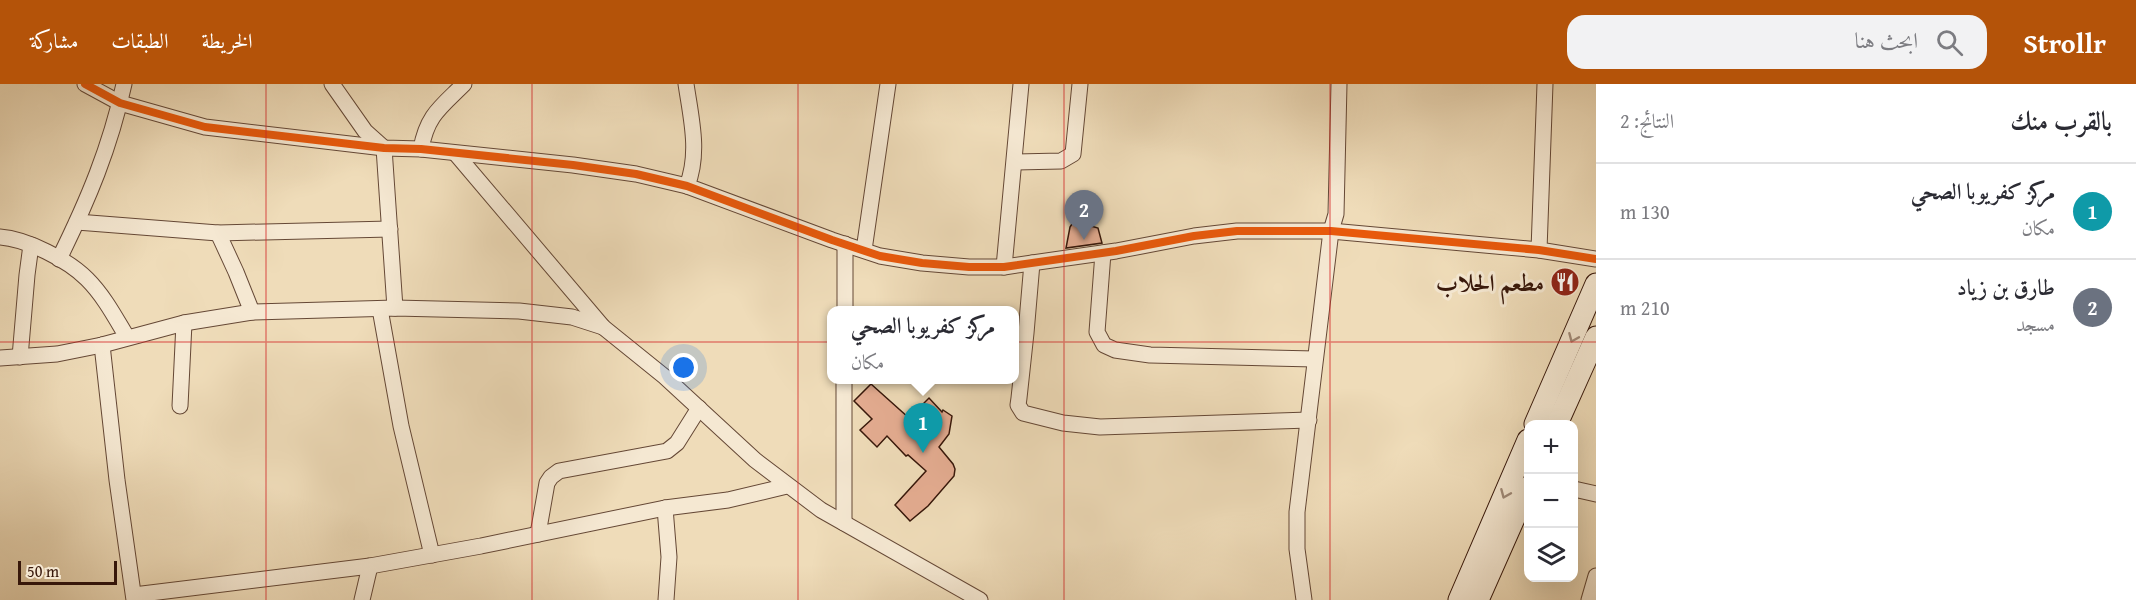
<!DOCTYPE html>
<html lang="ar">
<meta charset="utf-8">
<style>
:root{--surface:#fff;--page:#f2f2f3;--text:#2b2b33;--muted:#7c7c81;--line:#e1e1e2;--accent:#b45309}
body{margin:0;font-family:"Gentium Book Plus",Amiri,serif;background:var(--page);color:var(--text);direction:rtl}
.controls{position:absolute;right:18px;bottom:18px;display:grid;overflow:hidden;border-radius:12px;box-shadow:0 6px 24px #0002}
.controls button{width:54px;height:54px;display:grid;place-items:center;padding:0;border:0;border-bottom:2px solid var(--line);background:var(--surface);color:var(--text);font:30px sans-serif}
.scale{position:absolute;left:18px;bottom:15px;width:99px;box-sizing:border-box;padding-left:6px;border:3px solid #37170a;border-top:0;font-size:16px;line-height:21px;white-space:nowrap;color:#37170a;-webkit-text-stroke:4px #f5e8d2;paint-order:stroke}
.you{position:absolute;left:684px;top:284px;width:21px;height:21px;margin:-15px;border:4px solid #fff;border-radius:50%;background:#1a73e8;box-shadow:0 0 0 9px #1a73e833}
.badge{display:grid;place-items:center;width:39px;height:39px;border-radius:50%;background:var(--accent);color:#fff;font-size:20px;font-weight:700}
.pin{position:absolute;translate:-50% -50px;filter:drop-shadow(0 2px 3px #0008)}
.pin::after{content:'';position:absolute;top:32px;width:21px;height:18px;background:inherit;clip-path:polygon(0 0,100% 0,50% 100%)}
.popup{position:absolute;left:827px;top:222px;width:192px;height:78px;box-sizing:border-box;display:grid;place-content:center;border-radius:12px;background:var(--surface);filter:drop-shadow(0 2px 4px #0005);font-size:20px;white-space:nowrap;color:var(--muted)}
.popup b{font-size:22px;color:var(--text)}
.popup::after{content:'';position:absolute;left:50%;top:100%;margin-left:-12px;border:12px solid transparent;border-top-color:var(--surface)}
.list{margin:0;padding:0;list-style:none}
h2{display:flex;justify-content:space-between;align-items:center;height:78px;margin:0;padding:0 24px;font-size:26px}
h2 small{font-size:20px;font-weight:400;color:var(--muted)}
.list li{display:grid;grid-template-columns:39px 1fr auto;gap:18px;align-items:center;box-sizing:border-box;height:96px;padding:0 24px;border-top:2px solid var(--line)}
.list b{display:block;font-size:22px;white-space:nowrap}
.list p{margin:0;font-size:20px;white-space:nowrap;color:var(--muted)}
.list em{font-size:20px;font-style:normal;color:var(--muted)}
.icon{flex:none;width:33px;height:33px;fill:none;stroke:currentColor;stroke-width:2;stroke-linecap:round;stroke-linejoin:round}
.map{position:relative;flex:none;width:1596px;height:516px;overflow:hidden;direction:ltr}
header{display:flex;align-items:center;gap:36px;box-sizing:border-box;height:84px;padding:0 30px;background:var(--accent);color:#fff}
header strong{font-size:28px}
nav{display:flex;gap:33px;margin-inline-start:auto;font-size:21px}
.search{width:420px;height:54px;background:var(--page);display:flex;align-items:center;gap:15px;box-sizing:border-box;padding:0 21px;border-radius:18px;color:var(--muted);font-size:22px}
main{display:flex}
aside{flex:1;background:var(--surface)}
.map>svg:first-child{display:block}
.building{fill:#e5ad92;stroke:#37170a;stroke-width:1.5}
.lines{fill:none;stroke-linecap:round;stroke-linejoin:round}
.minor-casing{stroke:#654836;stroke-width:17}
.secondary-casing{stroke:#37170a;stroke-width:23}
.minor{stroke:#f5e8d2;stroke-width:15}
.secondary{stroke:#f5e8d2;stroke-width:21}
.cycleway-casing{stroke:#f5e8d2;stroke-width:11}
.cycleway{stroke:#e8590c;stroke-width:8}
.oneway{stroke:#a08a78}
.grid{fill:none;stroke:#d62828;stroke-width:1.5;stroke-opacity:0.55}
.labels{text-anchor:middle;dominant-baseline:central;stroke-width:6;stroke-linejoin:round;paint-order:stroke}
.poi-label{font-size:24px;font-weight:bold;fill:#37170a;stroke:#f5e8d2;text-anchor:end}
</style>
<header>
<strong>Strollr</strong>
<div class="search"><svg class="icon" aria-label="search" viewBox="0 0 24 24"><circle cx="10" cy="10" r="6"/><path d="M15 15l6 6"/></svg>ابحث هنا</div>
<nav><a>الخريطة</a><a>الطبقات</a><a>مشاركة</a></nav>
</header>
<main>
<aside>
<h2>بالقرب منك<small>النتائج: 2</small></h2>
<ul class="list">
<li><span class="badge" style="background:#0f9aa8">1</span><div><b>مركز كفريوبا الصحي</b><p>مكان</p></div><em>130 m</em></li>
<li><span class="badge" style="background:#6b7280">2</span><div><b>طارق بن زياد</b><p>مسجد</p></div><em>210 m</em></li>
</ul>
</aside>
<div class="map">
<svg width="1596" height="516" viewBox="0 0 1596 516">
<rect width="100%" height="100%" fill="#efdcb9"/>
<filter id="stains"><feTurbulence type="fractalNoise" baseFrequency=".00333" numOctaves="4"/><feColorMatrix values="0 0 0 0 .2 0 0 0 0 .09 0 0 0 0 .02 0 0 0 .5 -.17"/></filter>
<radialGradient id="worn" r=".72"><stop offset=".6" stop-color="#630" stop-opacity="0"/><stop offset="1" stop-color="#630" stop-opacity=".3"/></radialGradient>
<g class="building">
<path d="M 1082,138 L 1084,140 L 1098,144 L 1102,159 L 1066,164 L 1070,143 L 1072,140 Z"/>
<path d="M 871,300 L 909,334 L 929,314 L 942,328 L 943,326 L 952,332 L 949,350 L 939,363 L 953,380 L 955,385 L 954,392 L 928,422 L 910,437 L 895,421 L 926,387 L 908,371 L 906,372 L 887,352 L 877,363 L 860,346 L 872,335 L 854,317 Z"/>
</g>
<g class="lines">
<g class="minor-casing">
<g id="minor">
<path d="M 85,0 L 120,19 L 205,43 L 384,64 L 421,65 L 573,81 L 636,90 L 687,102 L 832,156 L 880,172 L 922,179 L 969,183 L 1004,183 L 1116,167 L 1194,152 L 1237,147 L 1331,147 L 1539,166 L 1596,175"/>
<path d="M 332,0 L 365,47 L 384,64 L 395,224"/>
<path d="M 686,0 C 691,34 700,69 687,102"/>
<path d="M 421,65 C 427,31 441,23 464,0"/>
<path d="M 456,70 L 603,243 L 665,293 L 755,376 L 821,426 L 980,516"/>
<path d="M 1015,78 L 1061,77 L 1073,70 L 1080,0"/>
<path d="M 77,138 L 218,149 L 390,145"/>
<path d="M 218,149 L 236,188 L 252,228"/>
<path d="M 0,153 C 27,155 68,176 87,195 C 104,212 115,233 127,253"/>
<path d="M 864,166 L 888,0"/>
<path d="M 1539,166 L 1545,0"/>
<path d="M 1103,169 L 1097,248 L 1104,261 L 1115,266 L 1150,271 L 1315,275"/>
<path d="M 59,175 C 88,116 110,64 124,0"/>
<path d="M 1032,179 L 1026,249 L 1019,314 L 1018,321 L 1023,329 L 1063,339 L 1100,343 L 1309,336"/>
<path d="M 1004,183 L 1021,0"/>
<path d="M 380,225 L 401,342 L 432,471"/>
<path d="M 845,226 L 845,160"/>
<path d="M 102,261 L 117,396 L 134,516"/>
<path d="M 20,273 L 27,191 L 31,161"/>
<path d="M 0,274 L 57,270 L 102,261 L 184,239 L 252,228 L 395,224 L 519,227 L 572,233 L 603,243"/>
<path d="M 180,322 L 184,239"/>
<path d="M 1574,405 L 1596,410"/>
<path d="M 665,424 L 669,473 L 666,516"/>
<path d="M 844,439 L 844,296"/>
<path d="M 538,450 L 547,399 L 551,393 L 559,387 L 667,367 L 677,359 L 699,324"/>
<path d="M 134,511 L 370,482 L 481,462 L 665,424 L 728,416 L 787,402"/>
<path d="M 362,516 L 370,482"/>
<path d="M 1304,516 L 1297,465 L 1297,428 L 1331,147 L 1336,130 L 1339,0"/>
<path d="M 1589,516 L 1596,492"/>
</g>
</g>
<g class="secondary-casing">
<g id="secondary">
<path d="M 1535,340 L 1596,200"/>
<path d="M 1557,340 L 1596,253"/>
<path d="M 1459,516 L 1528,356"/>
<path d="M 1478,516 L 1528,403"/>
</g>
</g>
<use href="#minor" class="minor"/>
<use href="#secondary" class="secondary"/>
<g class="cycleway-casing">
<path id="cycleway" d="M 85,0 L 120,19 L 205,43 L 384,64 L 421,65 L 573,81 L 636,90 L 687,102 L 832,156 L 880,172 L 922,179 L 969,183 L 1004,183 L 1116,167 L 1194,152 L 1237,147 L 1331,147 L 1539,166 L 1596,175"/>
</g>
<use href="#cycleway" class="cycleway"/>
</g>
<defs><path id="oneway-chevron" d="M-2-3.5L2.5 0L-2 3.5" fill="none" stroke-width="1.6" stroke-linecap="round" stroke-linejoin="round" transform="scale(1.5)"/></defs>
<g class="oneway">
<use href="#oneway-chevron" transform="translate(1573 254) rotate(113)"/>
<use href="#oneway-chevron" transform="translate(1505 410) rotate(113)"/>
</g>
<path class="grid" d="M 266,0 L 266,516M 532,0 L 532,516M 798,0 L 798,516M 1064,0 L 1064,516M 1330,0 L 1330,516M 0,258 L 1596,258"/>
<defs>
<g id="restaurant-disc" transform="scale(1.5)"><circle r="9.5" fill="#8f2418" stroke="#f5e8d2"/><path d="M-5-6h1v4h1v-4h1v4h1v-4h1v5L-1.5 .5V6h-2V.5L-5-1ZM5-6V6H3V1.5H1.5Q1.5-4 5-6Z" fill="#fff"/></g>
</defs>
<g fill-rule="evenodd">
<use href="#restaurant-disc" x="1565" y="198"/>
</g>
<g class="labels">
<g class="poi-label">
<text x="1544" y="198">مطعم الحلاب</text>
</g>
</g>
<rect width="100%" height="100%" filter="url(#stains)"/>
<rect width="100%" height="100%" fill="url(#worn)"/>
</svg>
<div class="controls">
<button>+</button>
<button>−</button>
<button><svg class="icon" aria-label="layers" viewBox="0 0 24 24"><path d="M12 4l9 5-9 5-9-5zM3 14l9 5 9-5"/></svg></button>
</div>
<div class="scale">50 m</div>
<div class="you"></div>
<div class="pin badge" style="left:923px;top:369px;background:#0f9aa8">1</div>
<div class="popup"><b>مركز كفريوبا الصحي</b>مكان</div>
<div class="pin badge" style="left:1084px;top:156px;background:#6b7280">2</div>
</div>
</main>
